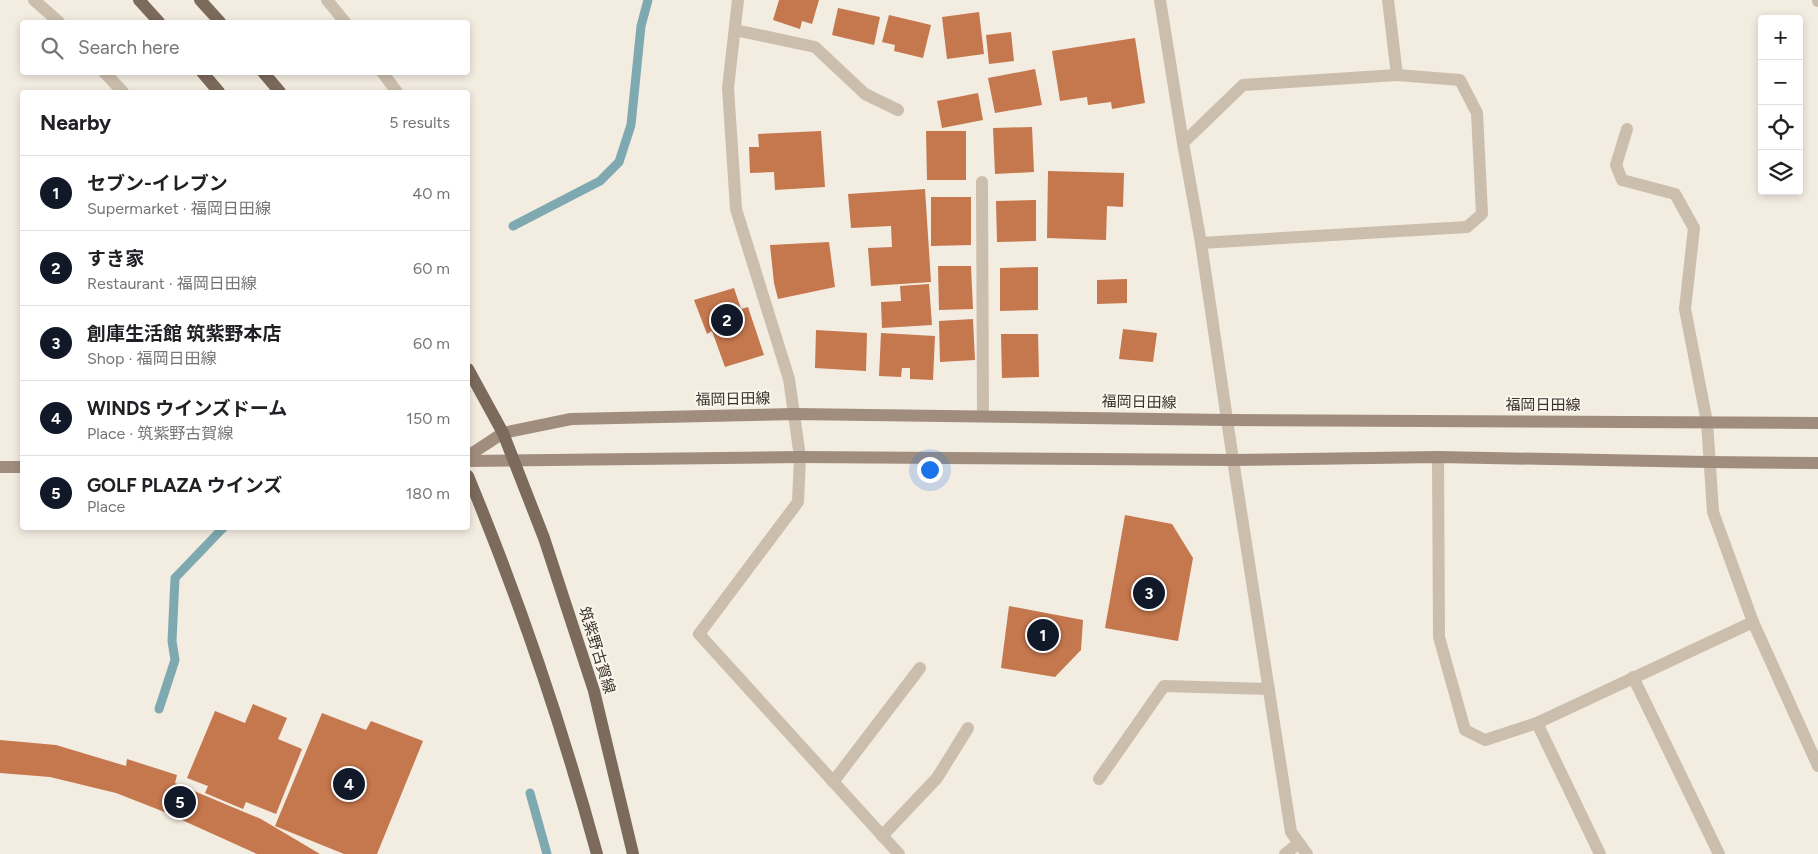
<!DOCTYPE html>
<meta charset="utf-8">
<style>
:root{--surface:#fff;--page:#f6f6f6;--text:#202124;--muted:#757577;--line:#e0e0e0;--accent:#111827}
body{margin:0;font-family:Figtree,"Noto Sans JP",sans-serif;background:var(--page);color:var(--text)}
.controls{position:absolute;right:15px;top:15px;display:grid;overflow:hidden;border-radius:5px;box-shadow:0 2px 8px #0003}
.controls button{width:45px;height:45px;display:grid;place-items:center;padding:0;border:0;border-bottom:1px solid var(--line);background:var(--surface);color:var(--text);font:25px sans-serif}
.you{position:absolute;left:929px;top:469px;width:18px;height:18px;margin:-12px;border:4px solid #fff;border-radius:50%;background:#1a73e8;box-shadow:0 0 0 8px #1a73e833}
.badge{display:grid;place-items:center;width:32px;height:32px;border-radius:50%;background:var(--accent);color:#fff;font-size:16px;font-weight:700}
.pin{position:absolute;translate:-50% -50%;border:2px solid #fff;box-shadow:0 1px 5px #0006}
.list{margin:0;padding:0;list-style:none}
h2{display:flex;justify-content:space-between;align-items:center;height:65px;margin:0;padding:0 20px;font-size:21px}
h2 small{font-size:16px;font-weight:400;color:var(--muted)}
.list li{display:grid;grid-template-columns:32px 1fr auto;gap:15px;align-items:center;box-sizing:border-box;height:75px;padding:0 20px;border-top:1px solid var(--line)}
.list b{display:block;font-size:19px;white-space:nowrap}
.list p{margin:0;font-size:16px;white-space:nowrap;color:var(--muted)}
.list em{font-size:16px;font-style:normal;color:var(--muted)}
.icon{flex:none;width:28px;height:28px;fill:none;stroke:currentColor;stroke-width:2;stroke-linecap:round;stroke-linejoin:round}
.map{position:relative;flex:none;width:1818px;height:854px;overflow:hidden}
.search{position:absolute;background:var(--surface);box-shadow:0 2px 8px #0003;left:20px;top:20px;width:450px;height:55px;display:flex;align-items:center;gap:12px;box-sizing:border-box;padding:0 18px;border-radius:5px;color:var(--muted);font-size:19px}
.panel{position:absolute;background:var(--surface);box-shadow:0 2px 8px #0003;left:20px;top:90px;width:450px;height:440px;border-radius:5px}
.map>svg:first-child{display:block}
.lines{fill:none;stroke-linecap:round;stroke-linejoin:round}
.stream{stroke:#7fa9b1;stroke-width:9}
.building{fill:#c5774d}
.service{stroke:#ccbeac;stroke-width:12}
.minor{stroke:#ccbeac;stroke-width:12}
.tertiary{stroke:#ccbeac;stroke-width:12}
.secondary{stroke:#a08d7d;stroke-width:12}
.primary{stroke:#7c6a5c;stroke-width:12}
.labels{text-anchor:middle;dominant-baseline:central;stroke-width:4;stroke-linejoin:round;paint-order:stroke}
.street-label{font-size:15px;fill:#3a312b;stroke:#fbf6ed}
</style>
<div class="map">
<svg width="1818" height="854" viewBox="0 0 1818 854">
<rect width="100%" height="100%" fill="#f3ece1"/>
<g class="lines">
<g class="stream">
<path d="M 513,226 L 600,181 L 619,162 L 631,125 L 641,26 L 648,0"/>
<path d="M 159,709 L 175,660 L 172,641 L 175,578 L 223,528"/>
<path d="M 530,793 L 547,854"/>
</g>
</g>
<g class="building">
<path d="M 779,0 L 819,0 L 812,24 L 802,21 L 800,29 L 773,20 Z"/>
<path d="M 838,8 L 880,17 L 874,45 L 832,35 Z"/>
<path d="M 979,12 L 984,54 L 947,59 L 942,17 Z"/>
<path d="M 889,15 L 931,25 L 923,58 L 894,51 L 895,45 L 882,42 Z"/>
<path d="M 1011,32 L 1014,61 L 989,64 L 986,35 Z"/>
<path d="M 1135,38 L 1145,103 L 1112,109 L 1111,102 L 1088,105 L 1087,97 L 1060,101 L 1052,51 Z"/>
<path d="M 1035,69 L 1042,105 L 995,113 L 988,78 Z"/>
<path d="M 978,93 L 983,120 L 942,128 L 937,101 Z"/>
<path d="M 1032,127 L 1034,172 L 995,174 L 993,128 Z"/>
<path d="M 821,131 L 825,187 L 775,190 L 774,172 L 750,173 L 749,147 L 759,147 L 758,134 Z"/>
<path d="M 926,131 L 966,131 L 966,180 L 927,180 Z"/>
<path d="M 1048,171 L 1124,173 L 1123,207 L 1107,206 L 1106,240 L 1047,238 Z"/>
<path d="M 925,189 L 931,282 L 871,286 L 868,248 L 892,247 L 891,226 L 851,228 L 848,194 Z"/>
<path d="M 931,197 L 971,197 L 971,245 L 931,246 Z"/>
<path d="M 1036,200 L 1036,241 L 997,242 L 996,201 Z"/>
<path d="M 829,242 L 835,287 L 778,299 L 774,283 L 770,245 Z"/>
<path d="M 938,266 L 971,266 L 973,309 L 939,310 Z"/>
<path d="M 1038,267 L 1038,310 L 1000,311 L 1000,268 Z"/>
<path d="M 1127,279 L 1127,303 L 1097,304 L 1097,280 Z"/>
<path d="M 929,284 L 932,325 L 882,328 L 881,302 L 901,301 L 900,286 Z"/>
<path d="M 734,288 L 741,309 L 748,307 L 764,355 L 725,367 L 712,331 L 707,334 L 694,300 Z"/>
<path d="M 973,319 L 975,360 L 940,362 L 939,321 Z"/>
<path d="M 1123,329 L 1157,333 L 1153,362 L 1119,359 Z"/>
<path d="M 816,330 L 867,333 L 866,371 L 815,368 Z"/>
<path d="M 881,333 L 935,336 L 933,380 L 910,379 L 910,368 L 902,368 L 901,377 L 879,376 Z"/>
<path d="M 1001,334 L 1038,334 L 1039,377 L 1002,378 Z"/>
<path d="M 1125,515 L 1172,524 L 1193,558 L 1178,641 L 1105,628 Z"/>
<path d="M 1009,606 L 1083,620 L 1081,650 L 1055,677 L 1001,668 Z"/>
<path d="M 253,704 L 287,718 L 278,739 L 302,749 L 276,814 L 246,802 L 243,809 L 205,793 L 208,786 L 187,778 L 215,711 L 245,723 Z"/>
<path d="M 322,713 L 366,730 L 371,721 L 423,741 L 377,854 L 344,854 L 275,826 Z"/>
<path d="M 0,740 L 56,745 L 126,766 L 127,759 L 177,775 L 175,783 L 261,819 L 320,854 L 257,854 L 162,811 L 116,793 L 50,777 L 0,773 Z"/>
</g>
<g class="lines">
<g class="service">
<path d="M 34,0 L 59,22"/>
<path d="M 327,0 L 345,22"/>
<path d="M 104,72 L 123,92"/>
<path d="M 382,72 L 397,92"/>
<path d="M 1633,677 L 1719,854"/>
</g>
<g class="minor">
<path d="M 738,0 L 728,88 L 736,209 L 789,379 L 800,457 L 798,502 L 699,634 L 899,854"/>
<path d="M 1818,0 L 1818,1"/>
<path d="M 735,30 L 815,47 L 865,94 L 898,110"/>
<path d="M 1627,129 L 1616,165 L 1622,180 L 1675,194 L 1694,228 L 1685,309 L 1707,422 L 1713,512 L 1753,622 L 1818,766"/>
<path d="M 1183,143 L 1243,85 L 1397,75 L 1388,0"/>
<path d="M 982,182 L 983,416"/>
<path d="M 1201,243 L 1467,227 L 1482,214 L 1477,113 L 1460,80 L 1397,75"/>
<path d="M 1438,457 L 1439,637 L 1465,730 L 1485,740 L 1537,723 L 1753,622"/>
<path d="M 1233,460 L 1291,832 L 1307,854"/>
<path d="M 1537,723 L 1600,854"/>
<path d="M 1099,779 L 1164,686 L 1269,689"/>
<path d="M 833,782 L 920,668"/>
<path d="M 882,836 L 937,778 L 968,728"/>
<path d="M 1285,854 L 1299,843"/>
</g>
<path class="tertiary" d="M 1160,0 L 1183,143 L 1201,243 L 1233,460"/>
<g class="secondary">
<path d="M 468,456 L 503,433 L 571,419 L 794,414 L 1227,420 L 1818,423"/>
<path d="M 468,461 L 800,457 L 1233,460 L 1438,457 L 1708,462 L 1818,463"/>
<path d="M 0,467 L 22,467"/>
</g>
<g class="primary">
<path d="M 139,0 L 159,22"/>
<path d="M 200,0 L 220,22"/>
<path d="M 202,72 L 219,92"/>
<path d="M 263,72 L 280,92"/>
<path d="M 468,369 L 503,433 L 544,538 L 594,691 L 633,854"/>
<path d="M 468,476 C 519,599 562,726 597,854"/>
</g>
</g>
<g class="labels">
<g class="street-label">
<text transform="translate(733 399) rotate(-1)">福岡日田線</text>
<text transform="translate(1139 402) rotate(1)">福岡日田線</text>
<text x="1543" y="405">福岡日田線</text>
<text transform="translate(597 650) rotate(73)">筑紫野古賀線</text>
</g>
</g>
</svg>
<div class="controls">
<button>+</button>
<button>−</button>
<button><svg class="icon" aria-label="locate" viewBox="0 0 24 24"><circle cx="12" cy="12" r="6"/><path d="M12 2v4M12 18v4M2 12h4M18 12h4"/></svg></button>
<button><svg class="icon" aria-label="layers" viewBox="0 0 24 24"><path d="M12 4l9 5-9 5-9-5zM3 14l9 5 9-5"/></svg></button>
</div>
<div class="you"></div>
<div class="pin badge" style="left:1043px;top:635px">1</div>
<div class="pin badge" style="left:727px;top:320px">2</div>
<div class="pin badge" style="left:1149px;top:593px">3</div>
<div class="pin badge" style="left:349px;top:784px">4</div>
<div class="pin badge" style="left:180px;top:802px">5</div>
<div class="search"><svg class="icon" aria-label="search" viewBox="0 0 24 24"><circle cx="10" cy="10" r="6"/><path d="M15 15l6 6"/></svg>Search here</div>
<section class="panel">
<h2>Nearby<small>5 results</small></h2>
<ul class="list">
<li><span class="badge">1</span><div><b>セブン-イレブン</b><p>Supermarket · 福岡日田線</p></div><em>40 m</em></li>
<li><span class="badge">2</span><div><b>すき家</b><p>Restaurant · 福岡日田線</p></div><em>60 m</em></li>
<li><span class="badge">3</span><div><b>創庫生活館 筑紫野本店</b><p>Shop · 福岡日田線</p></div><em>60 m</em></li>
<li><span class="badge">4</span><div><b>WINDS ウインズドーム</b><p>Place · 筑紫野古賀線</p></div><em>150 m</em></li>
<li><span class="badge">5</span><div><b>GOLF PLAZA ウインズ</b><p>Place</p></div><em>180 m</em></li>
</ul>
</section>
</div>
